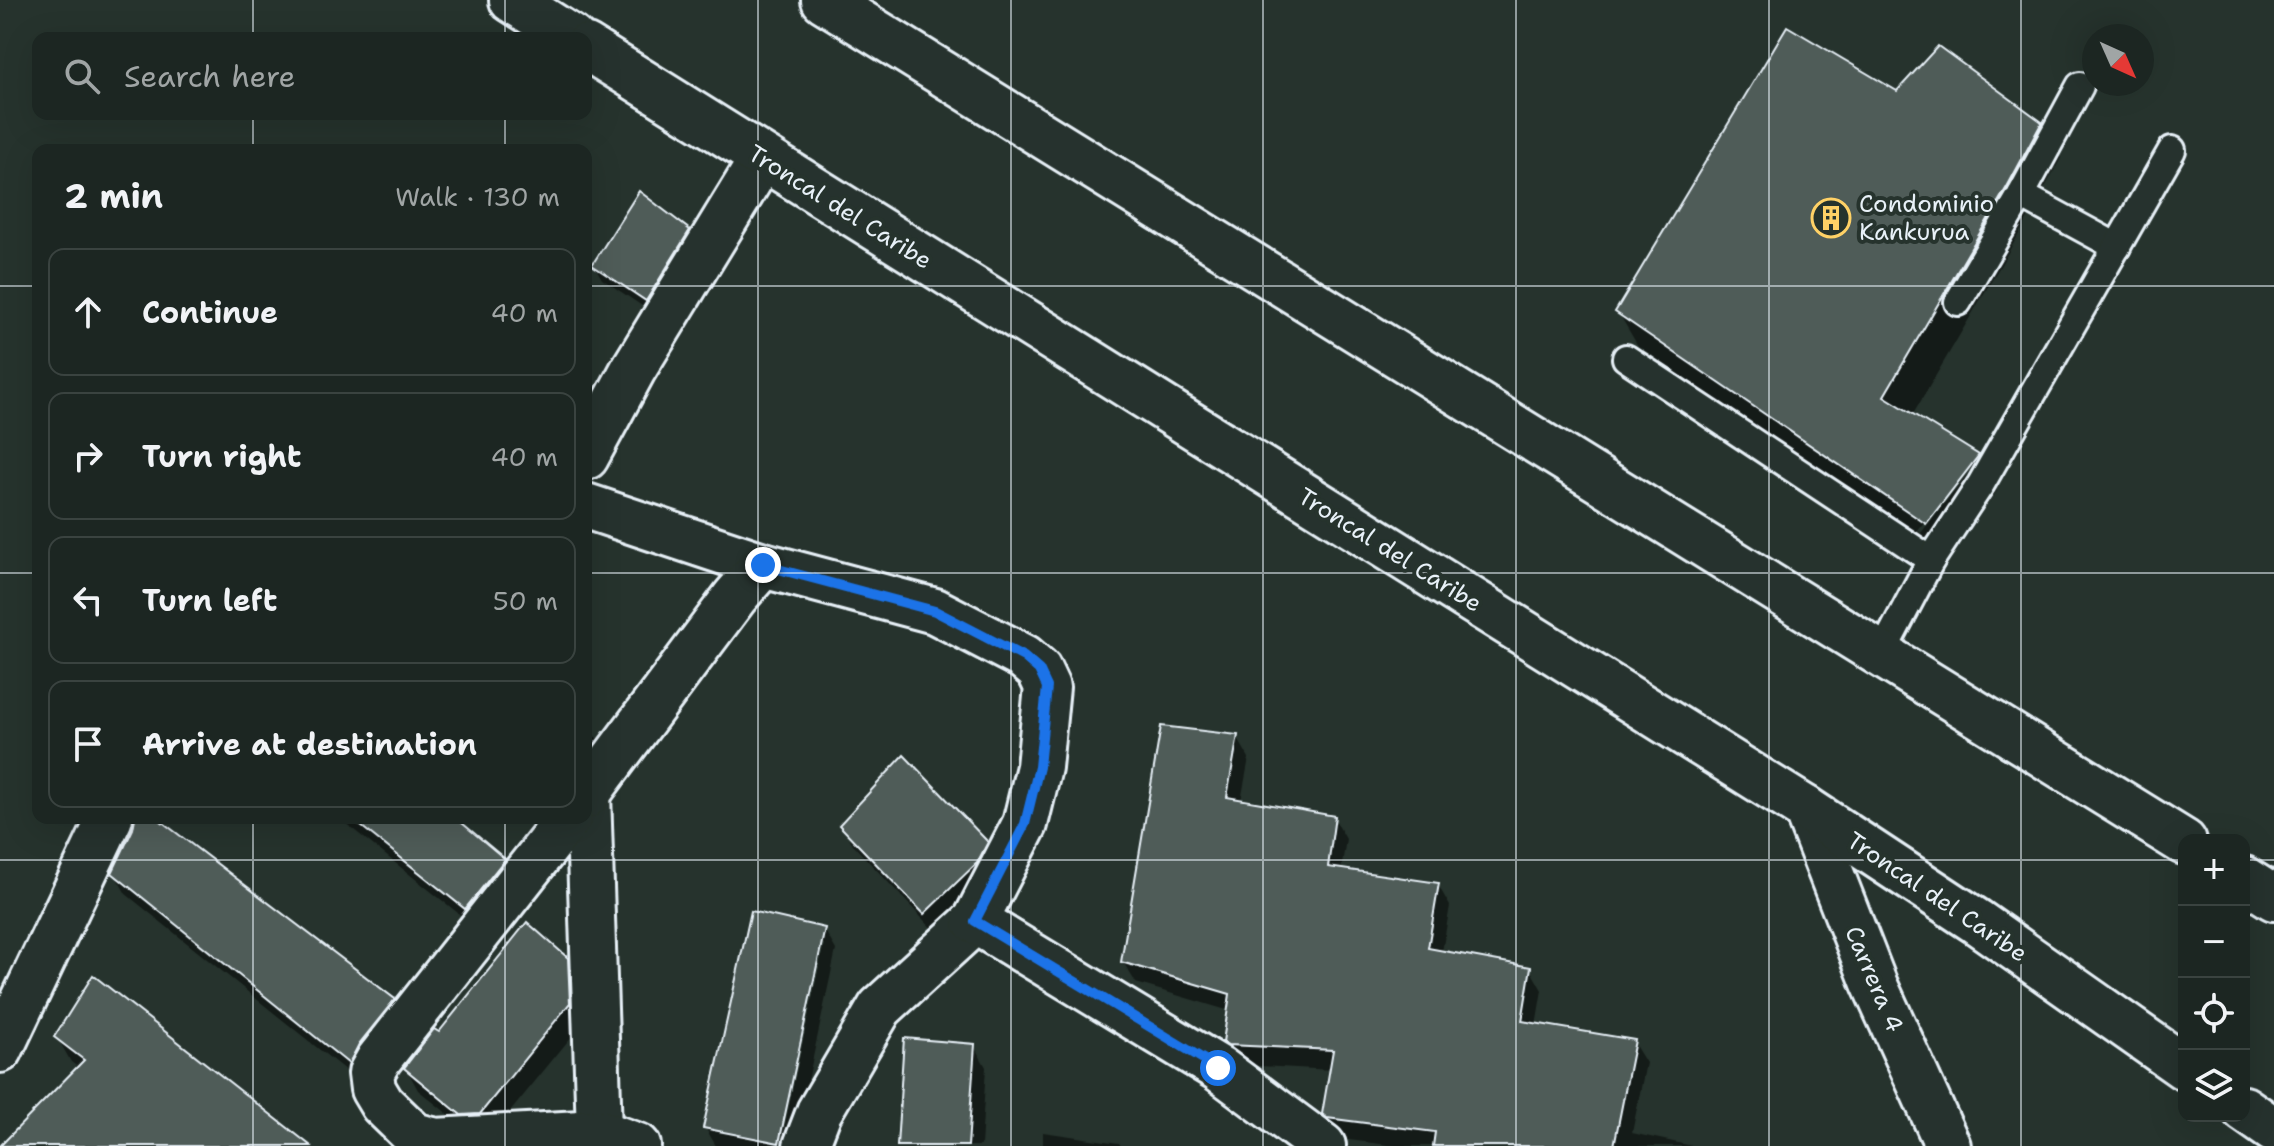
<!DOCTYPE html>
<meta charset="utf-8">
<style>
:root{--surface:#1c2622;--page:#252e2a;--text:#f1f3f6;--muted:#a0a5a5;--line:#3a4340}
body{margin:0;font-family:"Shantell Sans",sans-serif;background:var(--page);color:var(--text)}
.controls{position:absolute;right:24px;bottom:24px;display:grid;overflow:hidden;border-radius:16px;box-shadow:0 8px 32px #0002}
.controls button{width:72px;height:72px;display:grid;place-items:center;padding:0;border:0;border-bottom:2px solid var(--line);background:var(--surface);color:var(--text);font:40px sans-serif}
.compass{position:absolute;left:2082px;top:24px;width:72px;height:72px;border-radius:50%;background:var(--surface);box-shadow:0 8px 32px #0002;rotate:135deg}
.stop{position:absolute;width:24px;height:24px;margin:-18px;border:6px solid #1a73e8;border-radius:50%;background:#fff}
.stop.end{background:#1a73e8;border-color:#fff;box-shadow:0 2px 8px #0008}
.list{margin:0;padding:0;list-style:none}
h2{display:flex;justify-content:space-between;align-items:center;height:104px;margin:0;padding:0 32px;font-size:34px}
h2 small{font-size:26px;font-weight:400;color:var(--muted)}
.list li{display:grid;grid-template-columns:52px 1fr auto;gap:24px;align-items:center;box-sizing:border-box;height:128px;margin:0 16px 16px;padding:0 16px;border:2px solid var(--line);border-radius:16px}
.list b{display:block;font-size:30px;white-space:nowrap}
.list em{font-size:26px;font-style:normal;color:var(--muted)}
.icon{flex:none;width:44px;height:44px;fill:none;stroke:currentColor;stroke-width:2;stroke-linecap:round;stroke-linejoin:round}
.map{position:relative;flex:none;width:2274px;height:1146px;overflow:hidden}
.search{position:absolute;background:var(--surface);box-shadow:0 8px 32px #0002;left:32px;top:32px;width:560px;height:88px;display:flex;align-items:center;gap:20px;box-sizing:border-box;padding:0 28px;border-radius:16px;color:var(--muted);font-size:30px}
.panel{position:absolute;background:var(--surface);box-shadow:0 8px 32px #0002;left:32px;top:144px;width:560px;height:680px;border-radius:16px}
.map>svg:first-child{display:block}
.shadow{fill:#0007;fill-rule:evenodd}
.building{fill:#505c59;stroke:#e8f1f8;stroke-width:2}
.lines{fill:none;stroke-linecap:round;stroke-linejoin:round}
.lane-casing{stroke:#e8f1f8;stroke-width:32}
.street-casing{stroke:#e8f1f8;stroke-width:50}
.highway-casing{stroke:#e8f1f8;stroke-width:50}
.lane{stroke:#26332d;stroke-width:26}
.street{stroke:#26332d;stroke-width:44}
.highway{stroke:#26332d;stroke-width:44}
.route{stroke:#1a73e8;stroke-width:10}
.grid{fill:none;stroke:#e8f1f8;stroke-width:2;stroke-opacity:0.55}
.labels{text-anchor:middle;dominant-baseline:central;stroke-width:8;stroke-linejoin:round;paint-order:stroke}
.poi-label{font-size:24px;fill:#e8f1f8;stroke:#26332d;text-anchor:start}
.street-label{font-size:24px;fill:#e8f1f8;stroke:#26332d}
</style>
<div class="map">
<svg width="2274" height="1146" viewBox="0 0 2274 1146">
<rect width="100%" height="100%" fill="#26332d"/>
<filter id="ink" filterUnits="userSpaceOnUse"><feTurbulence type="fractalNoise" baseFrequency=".0125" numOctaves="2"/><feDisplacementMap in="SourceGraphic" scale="16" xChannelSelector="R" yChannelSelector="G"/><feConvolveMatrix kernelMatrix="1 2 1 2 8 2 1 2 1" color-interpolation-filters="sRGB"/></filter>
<g filter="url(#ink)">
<g class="shadow">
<path d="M 1898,93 L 2041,124 L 2061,158 L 2026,222 L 1912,416 L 1977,456 L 1997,491 L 1946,558 L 1638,346 L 1618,312 ZM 1966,469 L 1971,469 L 1921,533 L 1918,531 Z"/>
<path d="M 688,231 L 696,246 L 654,314 L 602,279 L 594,265 Z"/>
<path d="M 586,730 L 597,738 L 610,759 L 586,791 Z"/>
<path d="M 1237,737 L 1249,758 L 1241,801 L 1334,818 L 1346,839 L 1341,871 L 1438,885 L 1450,906 L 1442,952 L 1530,969 L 1542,990 L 1536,1025 L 1633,1042 L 1646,1063 L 1632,1133 L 1692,1146 L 1396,1146 L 1341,1139 L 1324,1114 L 1332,1070 L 1241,1065 L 1225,1041 L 1230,1011 L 1136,983 L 1123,962 Z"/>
<path d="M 137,818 L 154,818 L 393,1000 L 405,1021 L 361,1083 L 126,894 L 114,873 L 134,829 Z"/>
<path d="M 339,818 L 452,818 L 503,860 L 516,881 L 478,929 Z"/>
<path d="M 842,825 L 986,843 L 998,865 L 937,934 L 854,846 Z"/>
<path d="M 824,929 L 836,950 L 794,1146 L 780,1146 L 824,944 L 820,944 L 776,1146 L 716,1146 L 705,1127 Z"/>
<path d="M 567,960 L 579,982 L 581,1025 L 492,1134 L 474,1135 L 418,1090 L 406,1068 L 439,1035 Z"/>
<path d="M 57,1037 L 308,1146 L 1,1146 L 79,1068 L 71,1062 Z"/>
<path d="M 974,1046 L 986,1067 L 981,1146 L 899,1146 Z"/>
<path d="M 1043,1132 L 1119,1143 L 1121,1146 L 1043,1146 Z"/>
</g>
<g class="building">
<path d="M 1787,26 L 1897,91 L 1938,46 L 2042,122 L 2007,187 L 1884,396 L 1979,455 L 1926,524 L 1615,312 Z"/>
<path d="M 639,191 L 690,230 L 646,301 L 592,265 Z"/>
<path d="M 1161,726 L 1238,735 L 1227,797 L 1335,816 L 1328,867 L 1439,883 L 1428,948 L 1531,967 L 1522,1021 L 1635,1040 L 1614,1146 L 1433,1146 L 1435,1132 L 1327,1118 L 1322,1114 L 1333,1050 L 1228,1045 L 1223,1042 L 1230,994 L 1121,962 Z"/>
<path d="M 904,755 L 988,842 L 977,863 L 924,914 L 839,825 Z"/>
<path d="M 135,818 L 157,818 L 395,999 L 359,1044 L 349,1064 L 112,873 L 133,829 Z"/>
<path d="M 351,818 L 456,818 L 505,859 L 465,909 Z"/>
<path d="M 751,911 L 825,928 L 779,1143 L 703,1128 Z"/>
<path d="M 527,922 L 568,958 L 570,1003 L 480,1114 L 461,1115 L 404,1068 L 434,1029 L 439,1032 Z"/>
<path d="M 93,975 L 311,1146 L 0,1146 L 84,1060 L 54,1037 Z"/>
<path d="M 904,1038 L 975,1044 L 968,1146 L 897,1146 Z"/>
</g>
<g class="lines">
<g class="lane-casing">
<g id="lane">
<path d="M 2021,195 L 2080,86"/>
<path d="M 1958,302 L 2021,195 L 2117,247"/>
<path d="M 1626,358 L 1931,560 L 1881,655"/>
<path d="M 1931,560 L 1981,484 L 2172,150"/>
</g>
</g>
<g class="street-casing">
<g id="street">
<path d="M 586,457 L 633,370 L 762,159"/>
<path d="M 586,506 L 763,565 L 935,611 L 1024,657 L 1039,670 L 1047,687 L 1039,767 L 1025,824 L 975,921 L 880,1008 L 819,1112 L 806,1146"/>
<path d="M 588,793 L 599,1132"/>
<path d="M 586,796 L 735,597 L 763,565"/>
<path d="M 1806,809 L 1874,983 L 1948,1146"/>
<path d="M 569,818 L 379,1059 L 371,1073 L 373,1089 L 382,1104 L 414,1135 L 435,1141 L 599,1132 L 638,1146"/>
<path d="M 975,921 L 1218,1068 L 1323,1146"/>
<path d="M 0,1050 L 110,818"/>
</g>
</g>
<g class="highway-casing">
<g id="highway">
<path d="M 512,0 L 572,38"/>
<path d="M 824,0 L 2184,842"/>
<path d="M 586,47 L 1806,809 L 1976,921 L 2184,1067"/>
<path d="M 2244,879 L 2274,898"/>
<path d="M 2244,1109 L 2274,1130"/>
</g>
</g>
<use href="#lane" class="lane"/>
<use href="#street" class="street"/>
<use href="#highway" class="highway"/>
</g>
</g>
<g class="lines" filter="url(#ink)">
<path class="route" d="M 763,565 L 935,611 L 1024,657 L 1039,670 L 1047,687 L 1039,767 L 1025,824 L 975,921 L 1218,1068"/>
</g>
<path class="grid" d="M 253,0 L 253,38M 505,0 L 505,38M 758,0 L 758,1146M 1011,0 L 1011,1146M 1263,0 L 1263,1146M 1516,0 L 1516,1146M 1769,0 L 1769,1146M 2021,0 L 2021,1146M 253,114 L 253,150M 505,114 L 505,150M 0,286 L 38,286M 586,286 L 2274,286M 0,573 L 38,573M 586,573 L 2274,573M 253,818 L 253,1146M 505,818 L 505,1146M 0,860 L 2184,860M 2244,860 L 2274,860"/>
<defs>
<g id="building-ring" transform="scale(2)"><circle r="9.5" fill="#26332d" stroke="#ffd166" stroke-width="1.5"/><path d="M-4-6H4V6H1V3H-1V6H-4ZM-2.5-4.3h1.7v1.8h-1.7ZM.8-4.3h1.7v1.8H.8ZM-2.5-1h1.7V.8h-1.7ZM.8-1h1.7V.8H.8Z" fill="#ffd166"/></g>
</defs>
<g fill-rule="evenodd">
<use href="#building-ring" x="1831" y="218"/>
</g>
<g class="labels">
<g class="poi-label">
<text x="1859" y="204">Condominio<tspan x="1859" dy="28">Kankurua</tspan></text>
</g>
<g class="street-label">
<text transform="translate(840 207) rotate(32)">Troncal del Caribe</text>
<text transform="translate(1390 550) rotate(32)">Troncal del Caribe</text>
<text transform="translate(1937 897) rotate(34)">Troncal del Caribe</text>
<text transform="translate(1874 979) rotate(67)">Carrera 4</text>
</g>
</g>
</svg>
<div class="controls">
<button>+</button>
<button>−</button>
<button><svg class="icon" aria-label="locate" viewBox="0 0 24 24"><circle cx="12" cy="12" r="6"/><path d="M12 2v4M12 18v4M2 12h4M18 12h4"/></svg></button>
<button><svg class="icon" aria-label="layers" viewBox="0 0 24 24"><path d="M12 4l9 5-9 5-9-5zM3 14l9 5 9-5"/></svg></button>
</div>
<svg class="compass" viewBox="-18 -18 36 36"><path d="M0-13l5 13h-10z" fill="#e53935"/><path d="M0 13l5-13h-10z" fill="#a0a5a5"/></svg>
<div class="stop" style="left:1218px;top:1068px"></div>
<div class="stop end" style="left:763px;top:565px"></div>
<div class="search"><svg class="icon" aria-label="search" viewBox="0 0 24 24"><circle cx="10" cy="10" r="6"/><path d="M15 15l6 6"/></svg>Search here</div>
<section class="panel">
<h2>2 min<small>Walk · 130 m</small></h2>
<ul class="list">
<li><svg class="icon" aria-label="ahead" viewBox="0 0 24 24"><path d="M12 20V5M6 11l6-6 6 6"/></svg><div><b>Continue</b></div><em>40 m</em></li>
<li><svg class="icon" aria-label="right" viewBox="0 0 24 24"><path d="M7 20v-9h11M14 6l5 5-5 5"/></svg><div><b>Turn right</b></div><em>40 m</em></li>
<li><svg class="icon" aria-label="left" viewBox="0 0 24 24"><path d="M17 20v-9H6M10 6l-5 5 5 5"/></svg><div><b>Turn left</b></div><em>50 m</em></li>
<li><svg class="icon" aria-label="arrive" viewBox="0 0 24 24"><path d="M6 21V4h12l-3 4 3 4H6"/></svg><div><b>Arrive at destination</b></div></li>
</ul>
</section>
</div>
